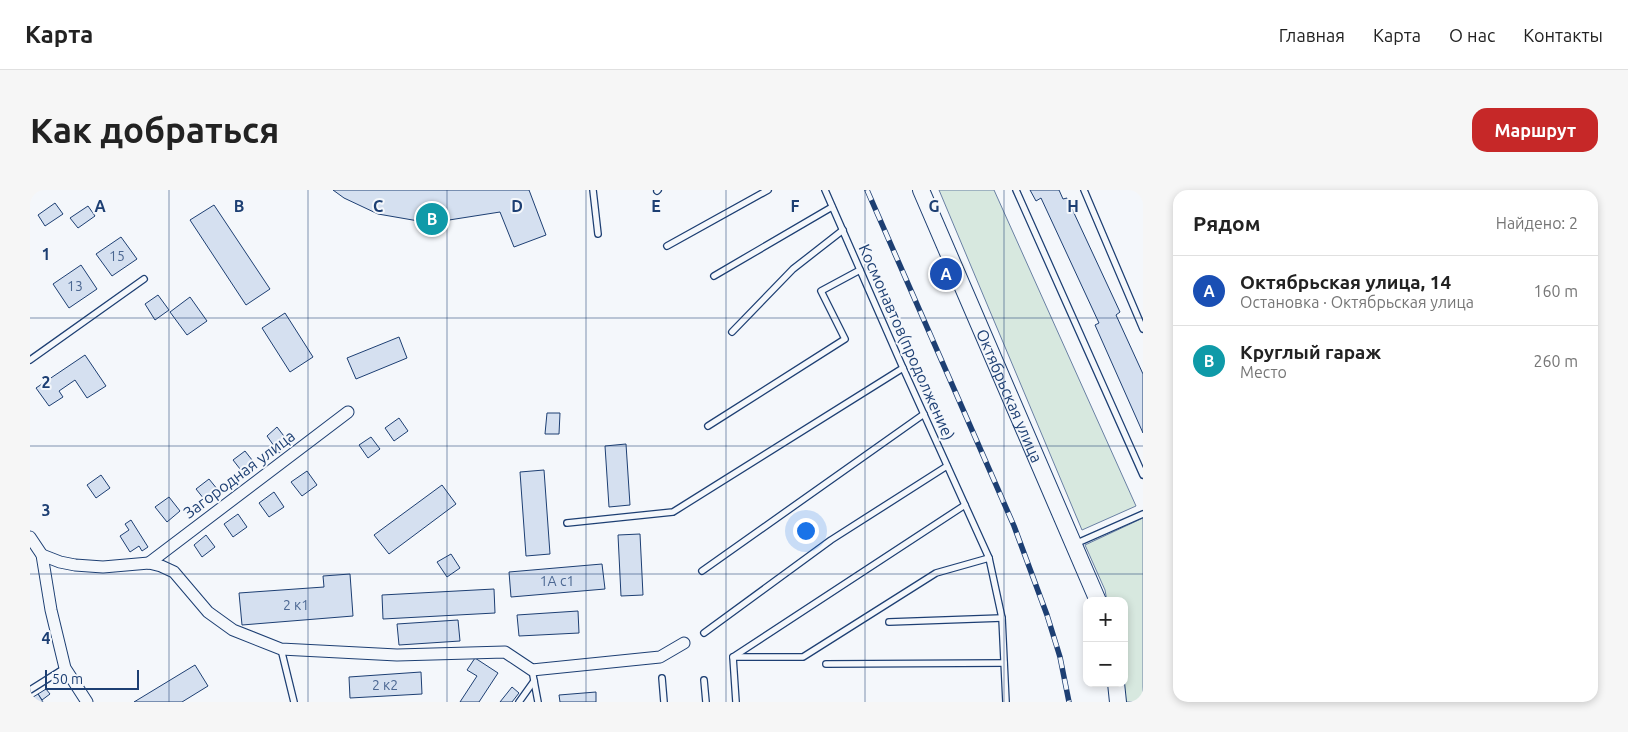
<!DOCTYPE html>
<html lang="ru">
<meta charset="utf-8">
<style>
:root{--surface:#fff;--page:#f6f6f6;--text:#222;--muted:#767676;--line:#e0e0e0;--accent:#c62828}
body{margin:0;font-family:Ubuntu,sans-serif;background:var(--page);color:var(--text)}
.controls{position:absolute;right:15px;bottom:15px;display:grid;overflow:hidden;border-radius:10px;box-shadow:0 2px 8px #0003}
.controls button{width:45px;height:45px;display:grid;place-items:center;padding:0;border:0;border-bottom:1px solid var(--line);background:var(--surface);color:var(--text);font:25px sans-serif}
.scale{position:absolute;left:15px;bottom:12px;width:94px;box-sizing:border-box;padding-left:5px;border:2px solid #1d3f73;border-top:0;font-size:14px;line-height:18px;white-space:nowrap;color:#1d3f73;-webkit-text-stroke:4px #f4f7fb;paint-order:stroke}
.you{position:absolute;left:775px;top:340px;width:18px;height:18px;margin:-12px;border:4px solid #fff;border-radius:50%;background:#1a73e8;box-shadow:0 0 0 8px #1a73e833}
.badge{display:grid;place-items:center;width:32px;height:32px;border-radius:50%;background:var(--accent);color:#fff;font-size:16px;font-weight:700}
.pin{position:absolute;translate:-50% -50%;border:2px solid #fff;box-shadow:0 1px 5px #0006}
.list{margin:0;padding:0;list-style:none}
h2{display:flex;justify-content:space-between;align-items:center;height:65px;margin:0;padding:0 20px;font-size:21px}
h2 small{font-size:16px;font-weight:400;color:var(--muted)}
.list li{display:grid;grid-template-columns:32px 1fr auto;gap:15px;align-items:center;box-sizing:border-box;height:70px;padding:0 20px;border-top:1px solid var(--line)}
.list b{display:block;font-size:19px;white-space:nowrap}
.list p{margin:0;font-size:16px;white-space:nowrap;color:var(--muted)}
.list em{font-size:16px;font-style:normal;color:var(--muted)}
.map{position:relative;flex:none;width:1113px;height:512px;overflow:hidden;border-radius:15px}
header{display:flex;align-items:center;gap:30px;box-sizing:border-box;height:70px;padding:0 25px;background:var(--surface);border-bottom:1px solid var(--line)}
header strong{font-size:24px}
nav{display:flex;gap:28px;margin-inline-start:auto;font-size:18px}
.intro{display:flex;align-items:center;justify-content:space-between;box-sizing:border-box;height:120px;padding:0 30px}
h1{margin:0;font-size:35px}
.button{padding:12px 22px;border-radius:15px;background:var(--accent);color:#fff;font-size:18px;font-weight:700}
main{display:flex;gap:30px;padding:0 30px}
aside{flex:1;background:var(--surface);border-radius:15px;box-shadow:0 2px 8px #0003}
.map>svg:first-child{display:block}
.green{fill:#d7e8df;stroke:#687fa3}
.building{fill:#d5e0f0;stroke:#1d3f73}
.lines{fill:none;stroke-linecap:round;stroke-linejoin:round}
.lane-casing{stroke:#1d3f73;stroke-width:8}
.street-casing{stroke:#1d3f73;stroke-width:13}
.secondary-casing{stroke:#1d3f73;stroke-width:18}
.lane{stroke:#f4f7fb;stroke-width:5.5}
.street{stroke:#f4f7fb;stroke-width:11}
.secondary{stroke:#f4f7fb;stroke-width:16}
.rail-casing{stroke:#1d3f73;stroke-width:5.5}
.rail{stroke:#f4f7fb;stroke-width:4;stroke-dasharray:11;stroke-linecap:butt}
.grid{fill:none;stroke:#1d3f73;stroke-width:1;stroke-opacity:0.55}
.labels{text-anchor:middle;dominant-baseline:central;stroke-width:4;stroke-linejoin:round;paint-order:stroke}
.number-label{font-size:14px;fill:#4b6792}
.street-label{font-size:16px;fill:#1d3f73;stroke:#f4f7fb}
.grid-label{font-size:16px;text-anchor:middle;font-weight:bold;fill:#1d3f73;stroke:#f4f7fb;stroke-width:4;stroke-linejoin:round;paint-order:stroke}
</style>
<header>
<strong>Карта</strong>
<nav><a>Главная</a><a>Карта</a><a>О нас</a><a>Контакты</a></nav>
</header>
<div class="intro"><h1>Как добраться</h1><a class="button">Маршрут</a></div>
<main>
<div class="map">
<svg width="1113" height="512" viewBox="0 0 1113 512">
<rect width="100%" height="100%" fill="#f4f7fb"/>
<g class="green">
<path d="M 909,0 L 964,0 L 1106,316 L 1052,340 Z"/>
<path d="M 1113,328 L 1113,512 L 1095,512 L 1091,493 L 1094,493 L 1094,411 L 1077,411 L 1075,400 L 1055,355 Z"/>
</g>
<g class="building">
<path d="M 303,0 L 499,0 L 516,45 L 484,57 L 470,22 L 400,33 L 348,24 L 314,8 Z"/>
<path d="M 1000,0 L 1029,0 L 1033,9 L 1037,8 L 1090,122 L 1086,125 L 1113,184 L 1113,243 L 1065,135 L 1069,133 L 1011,8 L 1006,11 Z"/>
<path d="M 25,13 L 33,24 L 15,36 L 8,25 Z"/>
<path d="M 184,15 L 240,99 L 216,115 L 160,30 Z"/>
<path d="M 58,16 L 65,26 L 48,38 L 40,28 Z"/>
<path d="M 91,47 L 107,69 L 82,86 L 66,64 Z"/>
<path d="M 51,75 L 67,99 L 39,118 L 23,94 Z"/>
<path d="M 128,105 L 139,120 L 125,130 L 115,114 Z"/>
<path d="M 160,107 L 177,131 L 157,145 L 140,122 Z"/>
<path d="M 255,123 L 283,167 L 260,182 L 232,138 Z"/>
<path d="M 369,147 L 377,168 L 326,189 L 317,168 Z"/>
<path d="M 55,165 L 76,196 L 57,208 L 45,190 L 29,201 L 33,207 L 19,216 L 6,198 Z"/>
<path d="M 517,223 L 530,223 L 529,244 L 515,244 Z"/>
<path d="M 369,228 L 378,241 L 364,251 L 355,238 Z"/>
<path d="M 247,237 L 260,254 L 249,263 L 237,246 Z"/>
<path d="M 341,247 L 350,259 L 338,268 L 329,255 Z"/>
<path d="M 596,254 L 600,315 L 579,317 L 575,256 Z"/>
<path d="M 215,261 L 226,275 L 214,284 L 203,270 Z"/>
<path d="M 514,280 L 520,364 L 496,366 L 490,282 Z"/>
<path d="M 277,281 L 287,295 L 272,306 L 261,292 Z"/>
<path d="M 71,285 L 80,298 L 66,308 L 57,295 Z"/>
<path d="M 179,289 L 192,305 L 178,314 L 166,299 Z"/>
<path d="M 412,295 L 426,314 L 359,364 L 344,345 Z"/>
<path d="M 244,302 L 254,317 L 239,327 L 229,313 Z"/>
<path d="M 139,307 L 150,321 L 137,332 L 125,317 Z"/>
<path d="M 208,324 L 217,337 L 203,347 L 194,334 Z"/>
<path d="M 101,330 L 118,357 L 112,361 L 109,356 L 100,362 L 90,346 L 99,340 L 95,334 Z"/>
<path d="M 610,344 L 613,405 L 591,406 L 588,345 Z"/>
<path d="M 176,345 L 185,357 L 172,367 L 164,355 Z"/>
<path d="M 421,364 L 430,378 L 417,387 L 407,372 Z"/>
<path d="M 572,374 L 575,399 L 481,407 L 479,382 Z"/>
<path d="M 320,384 L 323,426 L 212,435 L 209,403 L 294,397 L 293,386 Z"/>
<path d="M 464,399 L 465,423 L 353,429 L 352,405 Z"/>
<path d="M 548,421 L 549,443 L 489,446 L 487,425 Z"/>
<path d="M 428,430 L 430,451 L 369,455 L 367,434 Z"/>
<path d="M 445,468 L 468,483 L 449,512 L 430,512 L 447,486 L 437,480 Z"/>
<path d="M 165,475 L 178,496 L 152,512 L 104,512 Z"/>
<path d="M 391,482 L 392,504 L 320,508 L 319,487 Z"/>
<path d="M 482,497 L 489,503 L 482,512 L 470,512 Z"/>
<path d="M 16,499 L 20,504 L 12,510 L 8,504 Z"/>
<path d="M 566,502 L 566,512 L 530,512 L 529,505 Z"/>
<path d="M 8,504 L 13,512 L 0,512 L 0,509 Z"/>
</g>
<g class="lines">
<g class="lane-casing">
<g id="lane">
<path d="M 563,0 L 568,44"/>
<path d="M 795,0 L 873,178 L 959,368 L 972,428 L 976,512"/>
<path d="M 986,0 L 1113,285"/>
<path d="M 1054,0 L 1113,139"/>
<path d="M 627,1 L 628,0"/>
<path d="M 637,56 L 738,0"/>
<path d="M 684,86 L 802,17"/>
<path d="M 702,142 L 763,79 L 813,40"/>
<path d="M 0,170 L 114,89"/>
<path d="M 678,236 L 815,149 L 791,101 L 830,80"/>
<path d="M 537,333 L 643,322 L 873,178"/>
<path d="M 1045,354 L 1113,324"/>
<path d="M 672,381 L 894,224"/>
<path d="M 859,432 L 972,428"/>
<path d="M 674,443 L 801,350 L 917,276"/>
<path d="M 251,459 L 264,512"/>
<path d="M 703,467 L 773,467 L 906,383 L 959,368"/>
<path d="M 796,474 L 974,473"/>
<path d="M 502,480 L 508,512"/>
<path d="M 632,488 L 634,512"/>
<path d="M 674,490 L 676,512"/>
<path d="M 0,500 L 35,478"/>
<path d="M 489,512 L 504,491"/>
<path d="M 706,512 L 703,467 L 935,315"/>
</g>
</g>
<g class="street-casing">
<g id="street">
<path d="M 0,347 L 12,365 L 21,420 L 35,478 L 57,512"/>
<path d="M 12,365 L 30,372 L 45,375 L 73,377 L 119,373 L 131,376 L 144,382 L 178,422 L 203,440 L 251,459 L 367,465 L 475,462 L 502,480 L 630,467 L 654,453"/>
<path d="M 119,373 L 318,222"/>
</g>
</g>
<g class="secondary-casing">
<g id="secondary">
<path id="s1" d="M 891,0 L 1068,411"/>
<path d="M 1086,493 L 1088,512"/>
</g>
</g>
<use href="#lane" class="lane"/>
<use href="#street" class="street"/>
<use href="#secondary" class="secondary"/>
<g class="rail-casing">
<path id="rail" d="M 837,0 L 984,336 L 1017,425 L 1030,467 L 1039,512"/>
</g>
<use href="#rail" class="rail"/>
</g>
<path class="grid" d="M 139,0 L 139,512M 278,0 L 278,512M 417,0 L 417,512M 556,0 L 556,512M 696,0 L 696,512M 835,0 L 835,512M 974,0 L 974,512M 0,128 L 1113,128M 0,256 L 1113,256M 0,384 L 1113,384"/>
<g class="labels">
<g class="number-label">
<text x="87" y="66">15</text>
<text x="45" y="96">13</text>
<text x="527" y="391">1А с1</text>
<text x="266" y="415">2 к1</text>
<text x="355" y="495">2 к2</text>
</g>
<g class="street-label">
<text transform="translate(877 152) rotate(66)">Космонавтов(продолжение)</text>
<text stroke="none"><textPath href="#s1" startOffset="224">Октябрьская улица</textPath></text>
<text transform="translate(209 284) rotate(-37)">Загородная улица</text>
</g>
</g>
<g class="grid-label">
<text x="70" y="22">A</text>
<text x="209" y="22">B</text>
<text x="348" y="22">C</text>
<text x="487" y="22">D</text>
<text x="626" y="22">E</text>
<text x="765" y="22">F</text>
<text x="904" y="22">G</text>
<text x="1043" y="22">H</text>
<text x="16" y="70">1</text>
<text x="16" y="198">2</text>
<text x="16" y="326">3</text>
<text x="16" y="454">4</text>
</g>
</svg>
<div class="controls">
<button>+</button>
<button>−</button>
</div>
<div class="scale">50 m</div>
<div class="you"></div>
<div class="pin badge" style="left:916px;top:84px;background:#1a4fb4">A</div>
<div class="pin badge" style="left:402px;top:29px;background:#0f9aa8">B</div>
</div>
<aside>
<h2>Рядом<small>Найдено: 2</small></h2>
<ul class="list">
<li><span class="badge" style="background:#1a4fb4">A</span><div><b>Октябрьская улица, 14</b><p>Остановка · Октябрьская улица</p></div><em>160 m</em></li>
<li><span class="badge" style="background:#0f9aa8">B</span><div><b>Круглый гараж</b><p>Место</p></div><em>260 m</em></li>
</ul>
</aside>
</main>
